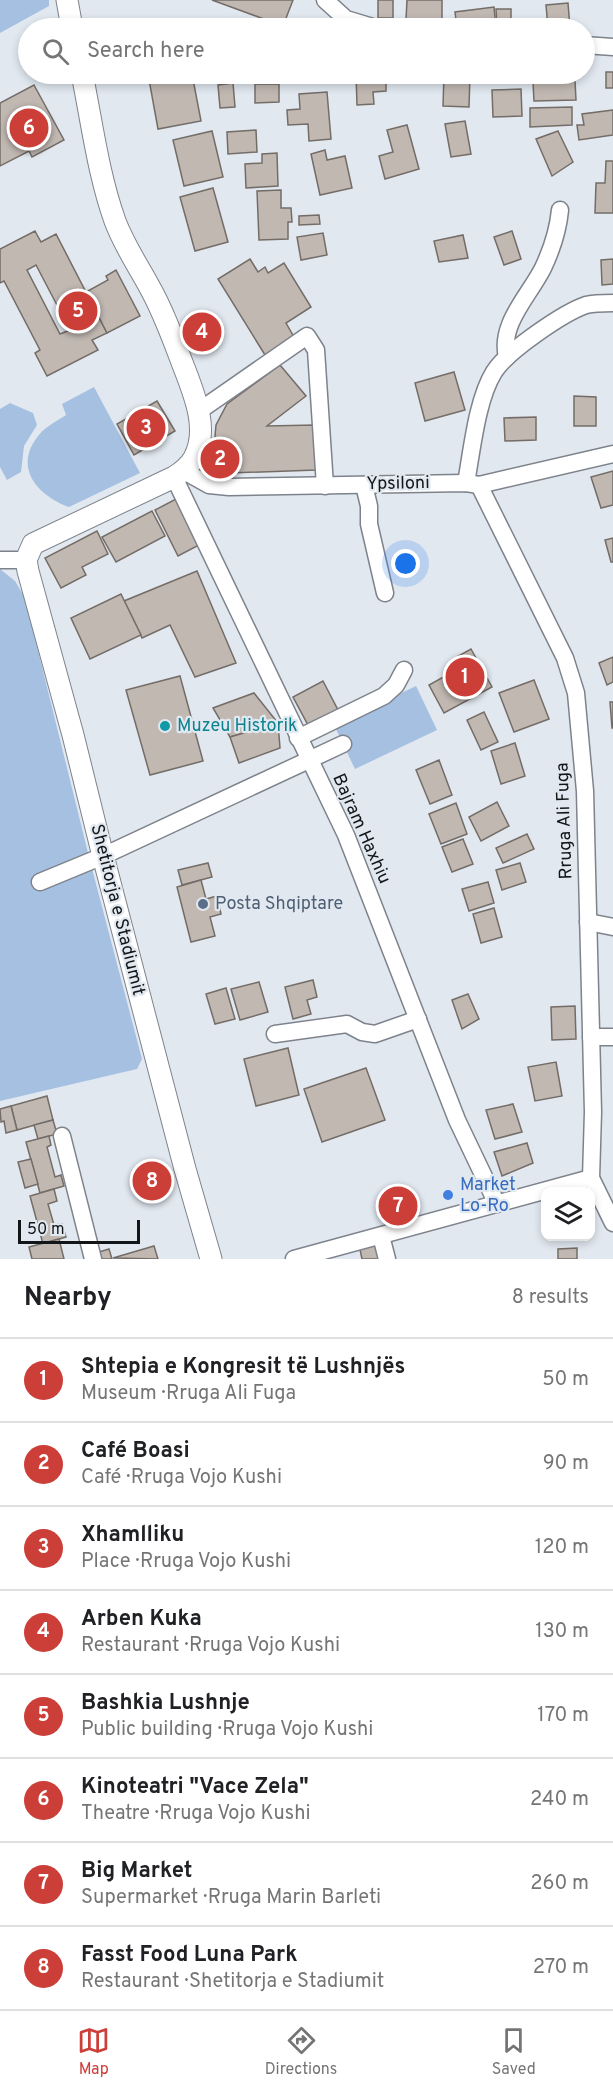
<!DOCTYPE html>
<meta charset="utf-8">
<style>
:root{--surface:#fff;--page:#f6f6f6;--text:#202124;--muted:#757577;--line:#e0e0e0;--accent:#cc3e38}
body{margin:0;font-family:Overpass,sans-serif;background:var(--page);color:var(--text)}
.controls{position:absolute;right:18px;bottom:18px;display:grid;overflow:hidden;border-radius:12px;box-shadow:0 3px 9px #0003}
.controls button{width:54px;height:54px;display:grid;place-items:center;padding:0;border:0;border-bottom:2px solid var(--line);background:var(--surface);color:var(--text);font:30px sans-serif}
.scale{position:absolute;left:18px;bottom:15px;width:122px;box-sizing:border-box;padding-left:6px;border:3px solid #131618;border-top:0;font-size:16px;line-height:21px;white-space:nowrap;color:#131618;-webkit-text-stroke:4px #e1e8f0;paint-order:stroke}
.you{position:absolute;left:406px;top:564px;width:21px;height:21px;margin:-15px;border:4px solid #fff;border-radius:50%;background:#1a73e8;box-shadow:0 0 0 9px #1a73e833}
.badge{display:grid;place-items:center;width:39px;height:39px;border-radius:50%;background:var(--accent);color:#fff;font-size:20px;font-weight:700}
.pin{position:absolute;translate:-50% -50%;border:3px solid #fff;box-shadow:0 2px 6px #0006}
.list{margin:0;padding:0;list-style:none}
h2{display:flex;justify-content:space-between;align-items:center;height:78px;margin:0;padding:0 24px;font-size:26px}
h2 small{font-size:20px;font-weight:400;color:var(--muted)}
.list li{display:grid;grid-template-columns:39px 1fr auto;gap:18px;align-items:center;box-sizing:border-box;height:84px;padding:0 24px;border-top:2px solid var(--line)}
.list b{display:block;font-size:22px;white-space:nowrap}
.list p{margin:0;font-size:20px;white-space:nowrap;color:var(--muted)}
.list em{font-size:20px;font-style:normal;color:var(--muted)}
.icon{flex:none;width:33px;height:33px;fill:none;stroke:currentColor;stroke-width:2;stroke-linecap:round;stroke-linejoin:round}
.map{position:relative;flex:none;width:613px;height:1259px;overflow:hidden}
.search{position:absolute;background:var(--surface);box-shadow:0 3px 9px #0003;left:18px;right:18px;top:18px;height:66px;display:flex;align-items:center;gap:15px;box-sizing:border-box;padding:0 21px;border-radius:33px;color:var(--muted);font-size:22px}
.sheet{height:750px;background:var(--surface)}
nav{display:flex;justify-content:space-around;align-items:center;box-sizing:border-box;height:84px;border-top:2px solid var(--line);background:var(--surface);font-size:16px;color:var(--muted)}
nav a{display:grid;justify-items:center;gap:3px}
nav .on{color:var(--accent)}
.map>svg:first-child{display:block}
.green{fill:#a6c0e2}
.building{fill:#c1b8b2;stroke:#746c67;stroke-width:1.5;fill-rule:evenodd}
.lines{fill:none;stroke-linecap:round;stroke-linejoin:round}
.minor-casing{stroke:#7e838b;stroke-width:19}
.major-casing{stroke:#7e838b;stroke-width:23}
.minor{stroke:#fff;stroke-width:16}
.major{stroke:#fff;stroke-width:21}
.culture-dot{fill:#0f9aa8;stroke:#e1e8f0;stroke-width:2}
.service-dot{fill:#5c6f8a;stroke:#e1e8f0;stroke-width:2}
.shop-dot{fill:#3f7fe0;stroke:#e1e8f0;stroke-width:2}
.labels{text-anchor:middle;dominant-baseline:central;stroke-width:4.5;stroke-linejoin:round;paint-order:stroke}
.street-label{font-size:18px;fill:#131618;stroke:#e1e8f0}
.culture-label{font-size:18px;fill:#0d838f;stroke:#e1e8f0;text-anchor:start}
.service-label{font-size:18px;fill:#4e5e75;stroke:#e1e8f0;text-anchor:start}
.shop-label{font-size:18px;fill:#366cbe;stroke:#e1e8f0;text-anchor:start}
</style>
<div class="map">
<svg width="613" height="1259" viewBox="0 0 613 1259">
<rect width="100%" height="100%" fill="#e1e8f0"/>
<g class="green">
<path d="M 0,0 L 49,0 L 49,6 L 0,33 Z"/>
<path d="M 94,387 L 140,473 L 69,507 C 38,496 12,467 39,435 C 45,427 57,421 66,415 L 62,404 Z"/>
<path d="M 10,403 L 33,413 L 37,425 L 24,446 L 21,472 L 7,480 L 0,467 L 0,409 Z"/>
<path d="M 0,569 L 15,581 L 25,598 L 90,861 L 142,1059 L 137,1069 L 0,1101 Z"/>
<path d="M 416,686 L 437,730 L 355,769 L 334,725 Z"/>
</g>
<g class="building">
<path d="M 212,0 L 293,0 L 283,26 Z"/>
<rect x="378" y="0" width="15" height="18"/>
<path d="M 407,0 L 442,0 L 442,21 L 406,20 Z"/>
<path d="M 568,3 L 570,28 L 548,28 L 546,5 Z"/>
<path d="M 494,7 L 496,28 L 457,28 L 455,12 Z"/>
<path d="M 496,9 L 511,9 L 511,28 L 497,28 Z"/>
<path d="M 246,24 L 270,27 L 269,28 L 245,28 Z"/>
<path d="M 331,25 L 331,28 L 301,28 L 301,26 Z"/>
<rect x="606" y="72" width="7" height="16"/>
<path d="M 148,74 L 192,74 L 201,121 L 158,129 Z"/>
<path d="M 356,74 L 386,74 L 386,91 L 373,92 L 374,104 L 357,105 Z"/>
<path d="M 444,74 L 470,74 L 469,107 L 443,106 Z"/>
<path d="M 476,74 L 509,74 L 510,82 L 477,83 Z"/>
<path d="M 541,74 L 570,74 L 571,80 L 542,81 Z"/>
<path d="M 575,81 L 576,100 L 534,101 L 533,82 Z"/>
<path d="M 233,83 L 235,107 L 220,108 L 218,85 Z"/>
<path d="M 255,84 L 279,84 L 279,102 L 255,103 Z"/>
<path d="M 34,85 L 64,140 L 32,157 L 29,151 L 0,166 L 0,103 Z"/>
<path d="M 521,89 L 522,116 L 493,117 L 492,90 Z"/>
<path d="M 327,92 L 331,139 L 309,141 L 308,124 L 288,125 L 287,110 L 300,109 L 299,94 Z"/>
<path d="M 572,107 L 572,125 L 530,127 L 530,108 Z"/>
<path d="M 613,110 L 613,135 L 579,140 L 577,125 L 584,125 L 582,114 Z"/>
<path d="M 465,121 L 471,154 L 451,157 L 445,124 Z"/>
<path d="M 407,125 L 419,169 L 385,179 L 379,156 L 393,152 L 387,130 Z"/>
<path d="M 256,130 L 257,152 L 228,154 L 227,132 Z"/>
<path d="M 212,131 L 223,177 L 184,186 L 173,140 Z"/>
<path d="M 558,131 L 573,162 L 552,176 L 536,139 Z"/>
<path d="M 325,150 L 327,160 L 345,156 L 352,188 L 320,195 L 311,154 Z"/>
<path d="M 277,153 L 278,186 L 246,188 L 245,164 L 262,163 L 262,154 Z"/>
<path d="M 606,161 L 613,161 L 613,213 L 595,213 L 596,183 L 605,183 Z"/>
<path d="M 213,188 L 228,242 L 195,251 L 180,197 Z"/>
<path d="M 281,190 L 281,208 L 291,208 L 292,222 L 288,222 L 288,239 L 259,240 L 257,191 Z"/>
<path d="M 319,215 L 320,224 L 299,225 L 299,216 Z"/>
<path d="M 35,231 L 41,242 L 56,234 L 107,333 L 92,340 L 98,350 L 47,376 L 35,353 L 40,350 L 4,281 L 0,283 L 0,249 ZM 36,265 L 70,330 L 60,334 L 27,270 Z"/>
<path d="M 512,231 L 521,259 L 504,265 L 494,237 Z"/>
<path d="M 323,233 L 327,255 L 301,260 L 297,237 Z"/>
<path d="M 463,235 L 468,258 L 439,262 L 434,241 Z"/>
<path d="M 250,259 L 258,272 L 265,267 L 268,273 L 284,263 L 311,307 L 286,323 L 294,337 L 265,355 L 218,279 Z"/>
<path d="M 613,259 L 613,284 L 602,285 L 601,260 Z"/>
<path d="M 116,270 L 140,316 L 107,333 L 86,292 L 108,280 L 106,276 Z"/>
<path d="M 280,365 L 306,396 L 267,426 L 315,425 L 316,470 L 230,473 L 221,463 L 215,436 L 216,425 L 227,404 Z"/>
<path d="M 454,372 L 465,410 L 425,421 L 415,383 Z"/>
<path d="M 574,396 L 596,397 L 596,426 L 574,426 Z"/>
<path d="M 157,401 L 175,431 L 134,455 L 117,424 Z"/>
<path d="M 536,417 L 536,440 L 505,441 L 504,418 Z"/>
<path d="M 613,471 L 613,505 L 601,508 L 591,477 Z"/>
<path d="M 176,499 L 199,545 L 178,556 L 155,510 Z"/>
<path d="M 152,511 L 165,536 L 116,562 L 102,537 Z"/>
<path d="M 97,531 L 108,554 L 82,567 L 86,575 L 61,588 L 45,558 Z"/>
<path d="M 613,538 L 613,562 L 611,562 L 605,540 Z"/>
<path d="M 197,571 L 236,663 L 195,677 L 170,625 L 142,638 L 124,601 Z"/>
<path d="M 121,594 L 141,635 L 90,659 L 71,618 Z"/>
<path d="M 471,649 L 492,687 L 444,713 L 429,685 L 458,669 L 453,659 Z"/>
<path d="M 613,657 L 613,682 L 607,685 L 599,663 Z"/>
<path d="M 180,676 L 203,761 L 150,775 L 126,690 Z"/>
<path d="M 534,680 L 549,719 L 514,732 L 499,693 Z"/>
<path d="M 323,681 L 338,710 L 308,725 L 293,697 Z"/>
<path d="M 254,693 L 278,723 L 230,737 L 213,708 Z"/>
<path d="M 610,702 L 613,702 L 613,728 L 612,728 Z"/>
<path d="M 484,712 L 498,742 L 481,750 L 467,720 Z"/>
<path d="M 278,723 L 280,748 L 239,763 L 230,737 Z"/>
<path d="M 515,743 L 525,776 L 501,784 L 491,751 Z"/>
<path d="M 439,760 L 452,795 L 430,804 L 416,770 Z"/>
<path d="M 497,802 L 509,826 L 481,841 L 469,817 Z"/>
<path d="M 456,803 L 467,834 L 441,844 L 429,814 Z"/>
<path d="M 527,834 L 534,849 L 503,863 L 496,848 Z"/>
<path d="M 463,839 L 473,864 L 452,872 L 442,847 Z"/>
<path d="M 208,863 L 212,877 L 182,885 L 178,870 Z"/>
<path d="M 520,863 L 526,882 L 502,890 L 496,870 Z"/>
<path d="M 201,880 L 206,899 L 217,896 L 221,914 L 210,917 L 215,936 L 191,942 L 177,887 Z"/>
<path d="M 488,882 L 494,903 L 469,911 L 462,889 Z"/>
<path d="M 494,908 L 502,937 L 481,943 L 473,914 Z"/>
<path d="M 313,980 L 317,997 L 307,1000 L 311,1014 L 293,1019 L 285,987 Z"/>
<path d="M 259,982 L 268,1012 L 240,1020 L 231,989 Z"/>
<path d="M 226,988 L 235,1019 L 215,1024 L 206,994 Z"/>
<path d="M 468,994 L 479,1019 L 462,1029 L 452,1000 Z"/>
<path d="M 575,1006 L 576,1039 L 552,1040 L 551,1007 Z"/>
<path d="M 288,1048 L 299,1095 L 256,1106 L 244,1059 Z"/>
<path d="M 556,1062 L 562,1096 L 535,1101 L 528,1067 Z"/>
<path d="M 366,1068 L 385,1120 L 322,1142 L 304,1089 Z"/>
<path d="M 47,1096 L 53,1120 L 17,1130 L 11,1106 Z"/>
<path d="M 513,1104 L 522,1132 L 495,1139 L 486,1110 Z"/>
<path d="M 11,1106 L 17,1130 L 6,1133 L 4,1121 L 1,1122 L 0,1109 Z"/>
<path d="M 53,1120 L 57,1134 L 38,1139 L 34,1125 Z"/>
<path d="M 49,1136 L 51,1145 L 47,1147 L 55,1177 L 61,1175 L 64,1186 L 40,1193 L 26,1142 Z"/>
<path d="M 527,1143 L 533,1163 L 502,1176 L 494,1152 Z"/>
<path d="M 31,1159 L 38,1184 L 25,1188 L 18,1162 Z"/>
<path d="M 54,1189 L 57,1201 L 48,1204 L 54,1225 L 62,1224 L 66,1237 L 43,1244 L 30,1196 Z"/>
<path d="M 59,1239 L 64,1259 L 32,1259 L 29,1247 Z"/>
<path d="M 382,1240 L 385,1259 L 362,1259 L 359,1245 Z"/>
<path d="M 154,1246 L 158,1259 L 113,1258 Z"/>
<path d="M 577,1248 L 577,1259 L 558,1259 L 558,1249 Z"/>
<path d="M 109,1249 L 112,1259 L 100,1259 L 99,1252 Z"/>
</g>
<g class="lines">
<g class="minor-casing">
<g id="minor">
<path d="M 325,0 L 346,19 L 376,28"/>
<path d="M 584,45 L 613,47"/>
<path d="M 507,357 C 499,324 529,296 543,268 C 552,249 558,231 560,210"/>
<path d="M 199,411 L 307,336 L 316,350 L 325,486"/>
<path d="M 184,471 L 209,485 L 229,487 L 466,483 L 479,485 L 613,454"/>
<path d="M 174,477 L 346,835 L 457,1120 L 497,1204"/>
<path d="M 466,483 C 472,450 477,399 494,372 C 506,352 563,313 586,305 C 594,303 605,303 613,303"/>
<path d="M 364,485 L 369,506 L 369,524 L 385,593"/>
<path d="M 479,485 L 565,658 L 576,693 L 585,791 L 593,1112 L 591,1178 L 613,1223"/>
<path d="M 0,560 L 26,560"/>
<path d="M 298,738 L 384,696 L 396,685 L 404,670"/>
<path d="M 40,882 L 103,856 L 343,744"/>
<path d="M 588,922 L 613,927"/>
<path d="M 275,1034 L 347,1024 L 362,1032 L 375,1034 L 418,1019"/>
<path d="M 591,1037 L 613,1037"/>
<path d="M 62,1136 L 93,1259"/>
<path d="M 381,1236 L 387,1259"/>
<path d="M 294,1259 L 591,1178"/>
</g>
</g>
<g class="major-casing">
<g id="major">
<path d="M 67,0 L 72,28"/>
<path d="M 82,74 C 92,123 98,173 115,221 C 124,245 137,264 149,286 C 162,309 171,333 180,357 C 191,387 211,427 194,458 C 189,467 182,472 174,477 L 33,544 L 26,560 L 28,571 L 73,735 L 103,856 L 185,1169 L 211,1259"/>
</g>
</g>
<use href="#minor" class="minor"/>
<use href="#major" class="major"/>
</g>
<circle class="culture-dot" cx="165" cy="726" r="6"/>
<circle class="service-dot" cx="203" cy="904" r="6"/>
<circle class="shop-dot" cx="448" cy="1195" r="6"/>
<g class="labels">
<g class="street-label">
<text transform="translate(398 484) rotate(-1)">Ypsiloni</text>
<text transform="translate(565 821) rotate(-92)">Rruga Ali Fuga</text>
<text transform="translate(361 829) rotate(66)">Bajram Haxhiu</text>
<text transform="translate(117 910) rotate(76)">Shetitorja e Stadiumit</text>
</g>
<g class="culture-label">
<text x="177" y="726">Muzeu Historik</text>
</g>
<g class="service-label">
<text x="215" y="904">Posta Shqiptare</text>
</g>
<g class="shop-label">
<text x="460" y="1185">Market<tspan x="460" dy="21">Lo-Ro</tspan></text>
</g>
</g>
</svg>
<div class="controls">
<button><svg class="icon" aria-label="layers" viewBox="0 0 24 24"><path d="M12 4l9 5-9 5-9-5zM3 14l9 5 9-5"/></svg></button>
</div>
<div class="scale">50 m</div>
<div class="you"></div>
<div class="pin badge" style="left:465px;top:677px">1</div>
<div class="pin badge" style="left:220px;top:459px">2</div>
<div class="pin badge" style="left:146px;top:428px">3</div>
<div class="pin badge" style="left:202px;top:332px">4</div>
<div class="pin badge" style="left:78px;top:311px">5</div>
<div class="pin badge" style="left:29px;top:128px">6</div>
<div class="pin badge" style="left:398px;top:1206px">7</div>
<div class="pin badge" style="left:152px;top:1181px">8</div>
<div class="search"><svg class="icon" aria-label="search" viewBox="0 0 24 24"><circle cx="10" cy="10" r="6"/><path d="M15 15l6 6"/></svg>Search here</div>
</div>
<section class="sheet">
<h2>Nearby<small>8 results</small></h2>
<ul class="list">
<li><span class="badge">1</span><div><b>Shtepia e Kongresit të Lushnjës</b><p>Museum · Rruga Ali Fuga</p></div><em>50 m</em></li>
<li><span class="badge">2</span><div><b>Café Boasi</b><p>Café · Rruga Vojo Kushi</p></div><em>90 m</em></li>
<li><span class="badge">3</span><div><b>Xhamlliku</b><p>Place · Rruga Vojo Kushi</p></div><em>120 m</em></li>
<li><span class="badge">4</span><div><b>Arben Kuka</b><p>Restaurant · Rruga Vojo Kushi</p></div><em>130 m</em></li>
<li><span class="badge">5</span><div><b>Bashkia Lushnje</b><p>Public building · Rruga Vojo Kushi</p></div><em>170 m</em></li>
<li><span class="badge">6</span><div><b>Kinoteatri &quot;Vace Zela&quot;</b><p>Theatre · Rruga Vojo Kushi</p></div><em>240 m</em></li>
<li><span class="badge">7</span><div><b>Big Market</b><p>Supermarket · Rruga Marin Barleti</p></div><em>260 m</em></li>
<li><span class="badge">8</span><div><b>Fasst Food Luna Park</b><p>Restaurant · Shetitorja e Stadiumit</p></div><em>270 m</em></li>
</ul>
</section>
<nav>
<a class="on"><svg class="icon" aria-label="map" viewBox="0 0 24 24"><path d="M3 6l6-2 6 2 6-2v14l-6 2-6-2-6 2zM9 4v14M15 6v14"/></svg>Map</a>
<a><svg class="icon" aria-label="directions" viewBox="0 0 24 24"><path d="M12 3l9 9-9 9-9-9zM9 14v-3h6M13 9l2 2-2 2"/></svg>Directions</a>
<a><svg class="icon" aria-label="saved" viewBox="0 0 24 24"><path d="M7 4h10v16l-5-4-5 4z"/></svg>Saved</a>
</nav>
